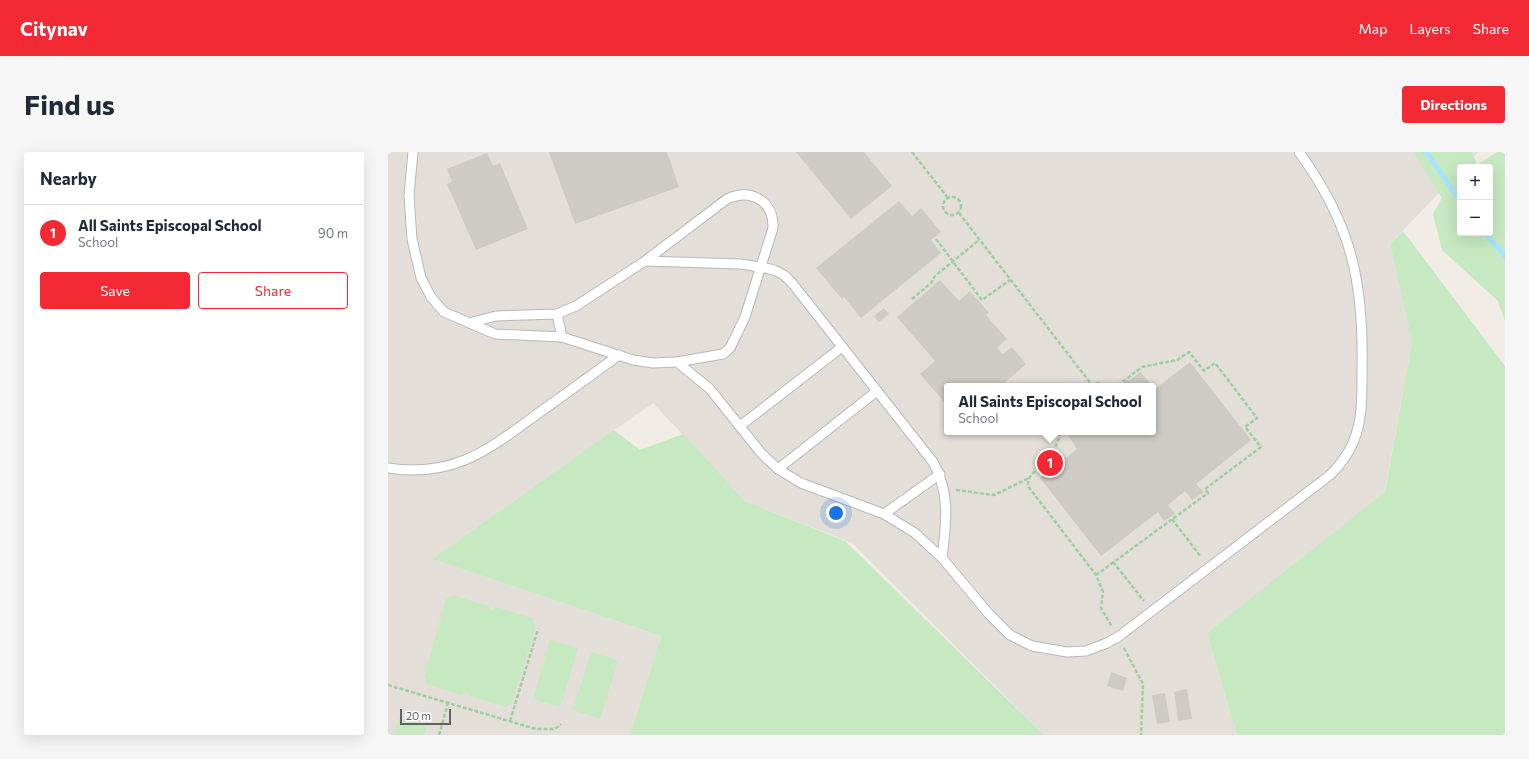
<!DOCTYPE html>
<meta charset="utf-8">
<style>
:root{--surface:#fff;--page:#f6f6f7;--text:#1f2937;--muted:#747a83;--line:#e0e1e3;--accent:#f32934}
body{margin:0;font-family:Commissioner,sans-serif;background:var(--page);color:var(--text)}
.controls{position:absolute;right:12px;top:12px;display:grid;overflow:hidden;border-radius:4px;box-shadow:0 4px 16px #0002}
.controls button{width:36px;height:36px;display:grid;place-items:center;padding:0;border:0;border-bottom:1px solid var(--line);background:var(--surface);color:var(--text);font:20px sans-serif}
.scale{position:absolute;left:12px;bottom:10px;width:51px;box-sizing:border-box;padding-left:4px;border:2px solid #5d6367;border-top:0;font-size:11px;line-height:14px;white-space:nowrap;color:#5d6367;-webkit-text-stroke:3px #fff;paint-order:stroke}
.you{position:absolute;left:448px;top:361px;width:14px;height:14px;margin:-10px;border:3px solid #fff;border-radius:50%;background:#1a73e8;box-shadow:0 0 0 6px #1a73e833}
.badge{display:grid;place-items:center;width:26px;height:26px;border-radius:50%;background:var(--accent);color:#fff;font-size:13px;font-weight:700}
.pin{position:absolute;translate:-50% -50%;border:2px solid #fff;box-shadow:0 1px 4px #0006}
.popup{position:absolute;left:556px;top:231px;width:212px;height:52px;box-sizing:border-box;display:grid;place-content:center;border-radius:4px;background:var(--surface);filter:drop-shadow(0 1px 3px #0005);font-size:13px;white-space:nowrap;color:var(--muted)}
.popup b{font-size:15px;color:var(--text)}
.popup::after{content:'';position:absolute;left:50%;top:100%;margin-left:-8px;border:8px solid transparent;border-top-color:var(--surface)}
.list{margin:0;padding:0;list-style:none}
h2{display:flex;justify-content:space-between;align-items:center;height:52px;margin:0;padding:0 16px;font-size:17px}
h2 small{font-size:13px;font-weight:400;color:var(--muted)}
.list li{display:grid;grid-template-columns:26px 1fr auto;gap:12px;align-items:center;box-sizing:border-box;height:56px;padding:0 16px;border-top:1px solid var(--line)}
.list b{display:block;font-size:15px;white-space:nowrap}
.list p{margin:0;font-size:13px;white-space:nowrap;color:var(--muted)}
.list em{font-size:13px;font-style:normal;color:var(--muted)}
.actions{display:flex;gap:8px;padding:12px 16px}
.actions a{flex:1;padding:9px 0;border:1px solid var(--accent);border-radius:4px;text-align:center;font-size:14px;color:var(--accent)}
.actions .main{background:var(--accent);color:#fff}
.map{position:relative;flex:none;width:1117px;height:583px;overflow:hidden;border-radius:4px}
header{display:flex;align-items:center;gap:24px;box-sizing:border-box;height:56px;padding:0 20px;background:var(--accent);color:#fff}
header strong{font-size:19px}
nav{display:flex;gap:22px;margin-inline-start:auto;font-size:14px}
.intro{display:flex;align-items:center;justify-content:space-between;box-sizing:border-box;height:96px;padding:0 24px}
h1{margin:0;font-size:28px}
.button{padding:10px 18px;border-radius:4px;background:var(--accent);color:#fff;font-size:14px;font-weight:700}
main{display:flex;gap:24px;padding:0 24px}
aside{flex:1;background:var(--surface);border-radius:4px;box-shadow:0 4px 16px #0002}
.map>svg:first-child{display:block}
.education{fill:#e3ded7;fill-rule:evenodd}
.green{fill:#c6e9c1;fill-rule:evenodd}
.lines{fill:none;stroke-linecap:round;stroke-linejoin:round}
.stream{stroke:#a7e4ff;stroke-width:5}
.building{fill:#cecac5}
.lane-casing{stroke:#b6b9bd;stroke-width:11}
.path{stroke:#9cd0a4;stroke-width:2.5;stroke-dasharray:4 2;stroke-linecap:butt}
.lane{stroke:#fff;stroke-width:9}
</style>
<header>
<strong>Citynav</strong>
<nav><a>Map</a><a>Layers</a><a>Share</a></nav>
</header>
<div class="intro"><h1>Find us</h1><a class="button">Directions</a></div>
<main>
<aside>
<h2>Nearby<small></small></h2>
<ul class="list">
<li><span class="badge">1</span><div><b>All Saints Episcopal School</b><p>School</p></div><em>90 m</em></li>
</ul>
<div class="actions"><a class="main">Save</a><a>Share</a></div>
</aside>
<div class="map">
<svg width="1117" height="583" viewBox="0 0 1117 583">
<rect width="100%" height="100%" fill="#f1ede6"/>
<path class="education" d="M 0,0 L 1090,0 L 1076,15 L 1072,15 L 1072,19 L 1002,92 L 1024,190 L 996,343 L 819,481 L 849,583 L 656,583 L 464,391 L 357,349 L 265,251 L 44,407 L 273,484 L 242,583 L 0,583 ZM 559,234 L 765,234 L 765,280 L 559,280 Z"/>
<g class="green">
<path d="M 1025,0 L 1084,0 L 1089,13 L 1109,0 L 1117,0 L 1117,169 L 1110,149 L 1054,98 L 1045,62 L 1054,46 ZM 1072,15 L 1102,15 L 1102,81 L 1072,81 Z"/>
<path d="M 1015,79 L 1117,214 L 1117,583 L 849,583 L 819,481 L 997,340 L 1024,190 L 1002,92 Z"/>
<path d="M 226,278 L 252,298 L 295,282 L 357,349 L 457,389 L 656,583 L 242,583 L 273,484 L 44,407 Z"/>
<path d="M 65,443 L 100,454 L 104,459 L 108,455 L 144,466 L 148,474 L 124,550 L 118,555 L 82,544 L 80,539 L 73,543 L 39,532 L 36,525 L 58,447 Z"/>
<path d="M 162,488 L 190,496 L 172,555 L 145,547 Z"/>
<path d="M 203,500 L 230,508 L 212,567 L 185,558 Z"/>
<path d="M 11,566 L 39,574 L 36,583 L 6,583 Z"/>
</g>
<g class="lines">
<g class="stream">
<path d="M 1038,0 L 1072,48"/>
<path d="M 1097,81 L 1117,104"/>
</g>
</g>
<g class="building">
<path d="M 161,0 L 279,0 L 291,35 L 187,72 Z"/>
<path d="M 408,0 L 476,0 L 504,34 L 463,67 Z"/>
<path d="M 99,1 L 105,14 L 112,11 L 140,77 L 88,98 L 59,32 L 64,29 L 59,17 Z"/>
<path d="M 511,49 L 524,64 L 533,56 L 553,80 L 543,88 L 553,101 L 473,166 L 456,145 L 454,147 L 428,116 Z"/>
<path d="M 552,128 L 571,149 L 582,139 L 601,161 L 598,163 L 619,187 L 609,196 L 615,202 L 624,195 L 638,212 L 613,234 L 559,234 L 559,253 L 532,222 L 547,209 L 509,165 Z"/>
<path d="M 496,156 L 501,162 L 491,170 L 486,164 Z"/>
<path d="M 802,210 L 863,288 L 808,332 L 816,340 L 804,348 L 797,339 L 780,353 L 787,362 L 776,369 L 770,360 L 713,404 L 652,326 L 689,297 L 678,280 L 765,280 L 765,234 L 767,237 Z"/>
<path d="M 752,220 L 765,234 L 732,234 L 740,227 L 741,229 Z"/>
<path d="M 723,520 L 739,526 L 735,539 L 719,534 Z"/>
<path d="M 799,537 L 804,567 L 790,569 L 786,540 Z"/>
<path d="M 777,541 L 782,570 L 769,572 L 764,543 Z"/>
</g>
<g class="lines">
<g class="lane-casing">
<g id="lane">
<path d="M 25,0 L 21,43 L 23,73 L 24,87 L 33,126 L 43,145 L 56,160 L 107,182 L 174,185 L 245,208 L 265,211 L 289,210 L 335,202 L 342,196 L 357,165 L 385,76 C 386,49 363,36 339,47 L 257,109 L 188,154 L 169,162 L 108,164 L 81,171"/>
<path d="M 257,109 L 352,112 L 373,115 L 386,118 L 396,123 L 404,131 L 545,310 C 563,342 558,372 554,406"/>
<path d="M 169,162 L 174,185"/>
<path d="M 289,210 L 322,237 L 373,301 L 390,317 L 413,331 L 496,362 L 527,381 L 554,406 L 601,462 L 622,483 L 644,494 L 679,500 L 698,499 L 719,491 L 730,485 L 942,323 C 974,292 974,262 974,220 C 976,130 964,73 911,0"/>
<path d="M 352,274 L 454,195"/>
<path d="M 0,316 C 68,326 101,297 152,260 C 179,241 205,222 231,203"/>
<path d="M 390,317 L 489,239"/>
<path d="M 496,362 L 552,322"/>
</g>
</g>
<g class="path">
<path d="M 524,0 L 560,46"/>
<circle cx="564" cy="54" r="9"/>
<path d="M 571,61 L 704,233"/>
<path d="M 548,87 L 594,148 L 622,128"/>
<path d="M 524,147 L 544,130 L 547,124 L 591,88"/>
<path d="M 702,234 L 711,231 L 720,234"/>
<path d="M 672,280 C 673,285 662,307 658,311 C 650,320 640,319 640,334 L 708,423 L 715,440 L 713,456 L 724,475"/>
<path d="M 568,338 L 606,343 L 641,326"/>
<path d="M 784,367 L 813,405"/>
<path d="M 725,410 L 756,449"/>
<path d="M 708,423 L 820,341 L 817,337 L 873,295 L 857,275 L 869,266 L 827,211 L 816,219 L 801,200 L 789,208 L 754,215 L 729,234"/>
<path d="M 736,496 L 755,532 L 753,583"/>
<path d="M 0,533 L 148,577 L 167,577 L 173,572"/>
<path d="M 122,569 L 150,477"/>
<path d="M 51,583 L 60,551"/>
</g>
<use href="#lane" class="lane"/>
</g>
</svg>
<div class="controls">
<button>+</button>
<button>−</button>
</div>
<div class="scale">20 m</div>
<div class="you"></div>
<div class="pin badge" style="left:662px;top:311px">1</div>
<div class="popup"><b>All Saints Episcopal School</b>School</div>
</div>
</main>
